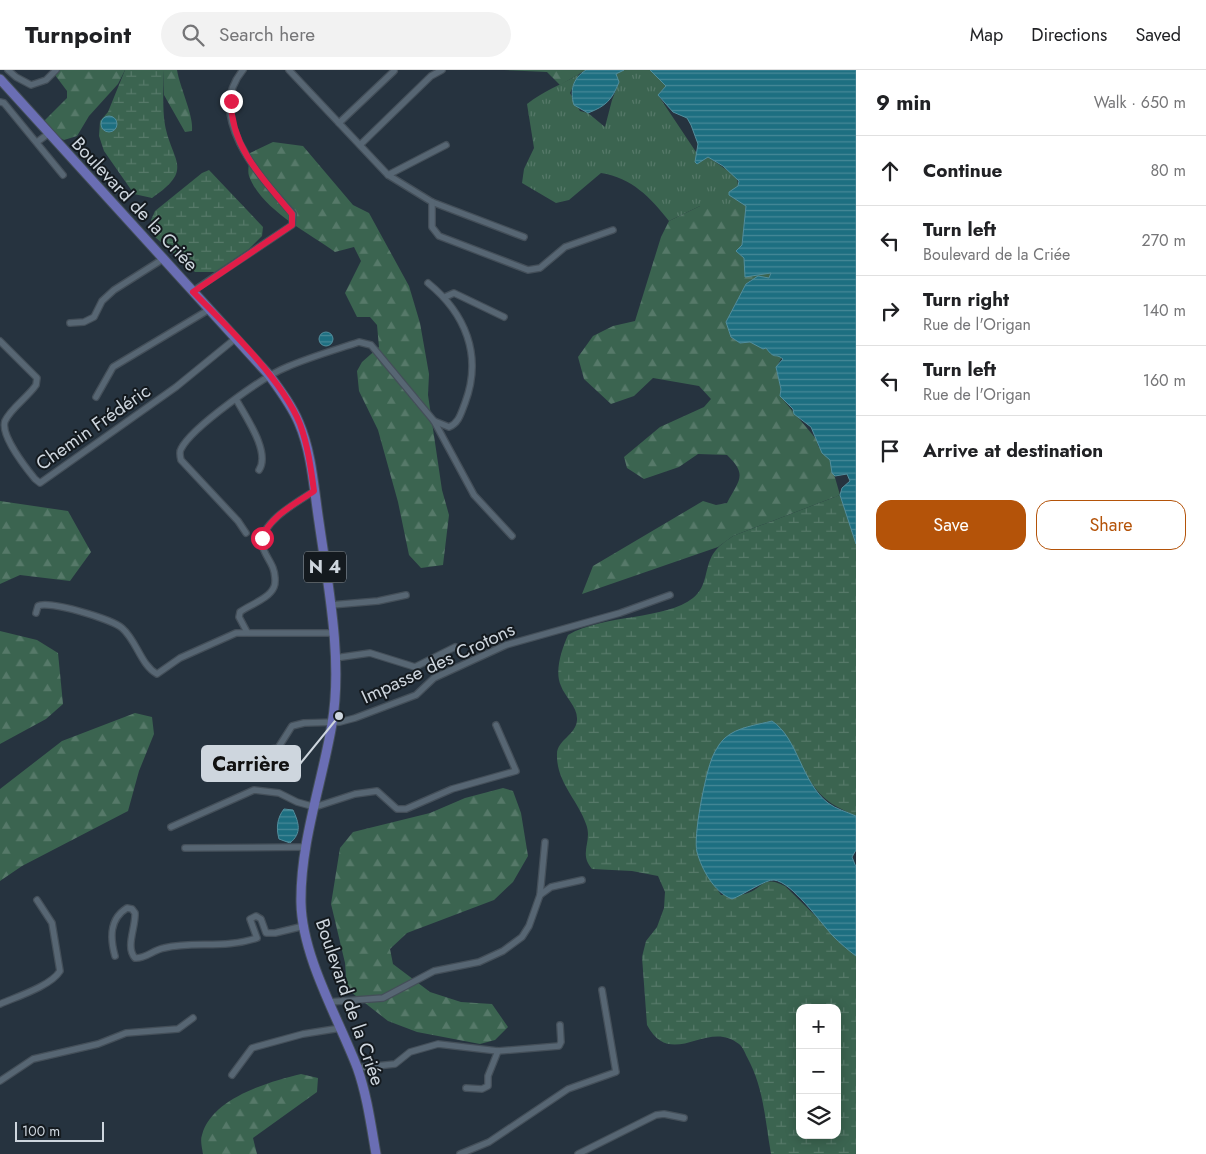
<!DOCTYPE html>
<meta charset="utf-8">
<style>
:root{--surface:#fff;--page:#f2f2f2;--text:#202124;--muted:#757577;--line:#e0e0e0;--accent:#b45309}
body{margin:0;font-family:Jost,sans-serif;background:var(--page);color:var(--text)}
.controls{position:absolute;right:15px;bottom:15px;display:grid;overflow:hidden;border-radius:10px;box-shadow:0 2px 12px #0003}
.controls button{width:45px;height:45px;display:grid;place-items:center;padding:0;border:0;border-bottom:1px solid var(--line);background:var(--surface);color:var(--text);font:25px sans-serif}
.scale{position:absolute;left:15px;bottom:12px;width:89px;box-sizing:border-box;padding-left:5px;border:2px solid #ced6de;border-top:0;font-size:14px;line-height:18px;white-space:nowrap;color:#ced6de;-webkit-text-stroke:4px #141a1f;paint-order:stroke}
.stop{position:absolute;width:15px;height:15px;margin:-11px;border:4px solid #e11d48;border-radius:50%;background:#fff}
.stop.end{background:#e11d48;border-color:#fff;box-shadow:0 1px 5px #0008}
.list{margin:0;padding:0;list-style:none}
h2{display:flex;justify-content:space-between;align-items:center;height:65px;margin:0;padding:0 20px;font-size:21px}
h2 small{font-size:16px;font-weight:400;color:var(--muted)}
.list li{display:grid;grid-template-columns:32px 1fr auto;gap:15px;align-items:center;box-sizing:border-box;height:70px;padding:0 20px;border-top:1px solid var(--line)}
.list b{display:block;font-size:19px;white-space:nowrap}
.list p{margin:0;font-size:16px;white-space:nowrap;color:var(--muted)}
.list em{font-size:16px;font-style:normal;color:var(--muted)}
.actions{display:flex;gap:10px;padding:15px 20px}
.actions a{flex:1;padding:11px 0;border:1px solid var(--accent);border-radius:15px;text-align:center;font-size:18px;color:var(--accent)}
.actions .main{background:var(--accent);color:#fff}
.icon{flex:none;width:28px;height:28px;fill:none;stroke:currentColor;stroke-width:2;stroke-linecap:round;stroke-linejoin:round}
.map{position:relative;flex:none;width:856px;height:1084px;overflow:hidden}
header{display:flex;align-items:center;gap:30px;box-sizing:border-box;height:70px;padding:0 25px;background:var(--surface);border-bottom:1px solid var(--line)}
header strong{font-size:24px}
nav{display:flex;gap:28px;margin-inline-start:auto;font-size:18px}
.search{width:350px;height:45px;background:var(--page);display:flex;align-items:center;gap:12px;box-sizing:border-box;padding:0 18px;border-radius:28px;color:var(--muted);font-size:19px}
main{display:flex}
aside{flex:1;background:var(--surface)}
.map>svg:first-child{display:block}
.grass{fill:url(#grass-tufts)}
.forest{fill:url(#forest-firs)}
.wetland{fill:url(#wetland-marsh);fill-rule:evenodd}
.water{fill:url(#water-rules);stroke:#528e9d}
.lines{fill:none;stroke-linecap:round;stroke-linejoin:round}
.street-casing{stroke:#444f59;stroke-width:8}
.primary-casing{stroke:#444f59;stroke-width:11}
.street{stroke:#576673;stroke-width:5.5}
.primary{stroke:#6a6eb4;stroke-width:9}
.route{stroke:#e11d48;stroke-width:6}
.labels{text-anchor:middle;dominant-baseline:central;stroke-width:4;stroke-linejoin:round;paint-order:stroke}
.shield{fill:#141a1f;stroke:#969ea5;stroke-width:1}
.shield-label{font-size:18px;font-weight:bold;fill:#ced6de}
.street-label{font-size:19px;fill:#ced6de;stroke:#141a1f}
.leader{fill:none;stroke:#ced6de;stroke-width:2}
.callout-dot{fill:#ced6de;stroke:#141a1f;stroke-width:2}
.callout{fill:#ced6de;stroke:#ced6de;stroke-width:2}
.callout-label{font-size:20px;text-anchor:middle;font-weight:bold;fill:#111}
</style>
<header>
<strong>Turnpoint</strong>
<div class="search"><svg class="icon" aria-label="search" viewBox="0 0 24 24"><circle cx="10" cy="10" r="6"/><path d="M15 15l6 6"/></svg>Search here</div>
<nav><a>Map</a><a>Directions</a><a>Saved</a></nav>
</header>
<main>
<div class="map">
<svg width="856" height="1084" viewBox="0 0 856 1084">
<defs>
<pattern id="grass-tufts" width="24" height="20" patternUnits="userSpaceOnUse" patternTransform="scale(1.25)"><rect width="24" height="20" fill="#3b6450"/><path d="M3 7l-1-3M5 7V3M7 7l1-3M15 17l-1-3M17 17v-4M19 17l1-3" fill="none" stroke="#567969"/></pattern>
<pattern id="forest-firs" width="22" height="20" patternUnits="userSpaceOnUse" patternTransform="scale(1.25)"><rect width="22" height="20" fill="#3b6450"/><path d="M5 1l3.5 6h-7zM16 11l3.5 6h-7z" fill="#567969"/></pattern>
<pattern id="wetland-marsh" width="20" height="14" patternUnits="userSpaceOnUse" patternTransform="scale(1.25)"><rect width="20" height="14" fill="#3b6450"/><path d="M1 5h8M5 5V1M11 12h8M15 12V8" fill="none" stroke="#567969"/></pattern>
<pattern id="water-rules" width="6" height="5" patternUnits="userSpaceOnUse" patternTransform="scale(1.25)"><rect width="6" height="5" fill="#1d6f81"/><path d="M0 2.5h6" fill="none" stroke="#478998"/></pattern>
</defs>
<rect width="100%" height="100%" fill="#26333f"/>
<path class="grass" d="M 624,0 L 650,0 L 666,16 L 658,25 L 702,91 L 708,87 L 737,107 L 738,116 L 729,125 L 746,136 L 700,136 L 669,151 C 650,127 632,108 601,103 L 569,130 L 556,133 L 522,113 L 524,99 L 534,78 L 527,34 C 543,21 561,15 579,4 L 570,23 L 580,41 L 588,43 L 605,57 L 612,30 L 619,12 L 615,4 Z"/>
<g class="forest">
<path d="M 59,0 L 125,0 L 118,14 L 89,46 L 77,66 L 64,70 L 57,66 L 44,51 L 67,28 L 67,21 L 55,5 Z"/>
<path d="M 163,0 L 177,0 C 180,18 194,46 192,61 L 185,62 L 164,25 Z"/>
<path d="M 504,0 L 586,0 L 560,15 L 547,2 Z"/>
<path d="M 273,72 L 303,76 L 353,135 L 369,143 L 409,216 L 420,253 L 429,304 L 428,325 L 442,420 L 449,445 L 443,495 L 421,498 L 409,485 L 398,432 L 378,360 L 359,321 L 357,301 L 362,292 L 379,277 L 377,255 L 370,247 L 357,247 L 345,223 L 361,191 L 354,177 L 335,182 C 307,162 261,139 249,106 C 247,100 250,90 250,83 Z"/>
<path d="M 700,136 L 746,136 L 742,175 L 736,181 L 744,188 L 748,206 L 771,202 L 769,208 L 751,210 L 746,214 L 726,252 L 731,267 L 740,273 L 750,272 L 766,278 C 774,287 771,283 782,287 L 776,298 L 781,319 L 780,326 L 817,370 L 818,376 L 830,390 L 840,425 L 733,466 L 718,477 L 582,524 L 593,496 L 703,431 L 716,435 L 727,433 C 739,410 748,405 727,385 L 698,384 L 679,397 L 644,409 L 627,398 L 624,387 L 660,357 L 704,337 L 711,329 L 699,316 L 653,308 L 634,326 L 611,334 L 584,309 L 578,287 L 593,266 L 613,256 L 635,251 L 661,167 L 669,151 Z"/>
<path d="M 0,431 L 68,441 L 91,482 L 70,511 L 20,505 L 0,514 Z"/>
<path d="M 0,561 L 37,570 L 58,583 L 63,634 L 46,649 L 0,674 Z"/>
<path d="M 135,643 L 152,647 L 154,664 L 139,701 L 128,741 L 22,796 L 0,811 L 0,719 L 62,671 Z"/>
<path d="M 503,718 L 513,721 L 521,743 L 528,786 L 513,812 L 494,830 L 407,863 L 390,879 L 393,894 L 430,922 L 461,932 L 492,934 L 508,957 L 495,970 L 480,974 L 417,962 L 388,951 L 347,919 L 345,893 L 331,834 L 340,778 L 353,762 L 430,743 L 465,728 Z"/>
<path d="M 301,1004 L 318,1008 L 317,1022 L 253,1068 L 257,1084 L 203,1084 C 202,1078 200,1070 202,1065 C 212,1028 268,1012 301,1004 Z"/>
</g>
<g class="wetland">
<path d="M 125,0 L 163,0 C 164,18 162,38 165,55 C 172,92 195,99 152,128 L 134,124 L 104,81 L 99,66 L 100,51 L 108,42 Z"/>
<path d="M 209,100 L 263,157 L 262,166 L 249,179 L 215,202 L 195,202 L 155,167 L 151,150 L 155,141 L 202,103 Z"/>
<path d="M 840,425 L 856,474 L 856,746 C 827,733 821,728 803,701 L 701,794 L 721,825 C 728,825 738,826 745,824 C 764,819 761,804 785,816 L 856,886 L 856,1084 L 771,1084 C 765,1050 764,1018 747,987 C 745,983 743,977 739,974 C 707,948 672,1001 647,955 L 642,887 L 646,871 L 657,857 L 664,838 L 665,822 L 658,806 L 632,801 L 592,799 C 578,783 593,772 586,754 C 578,730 556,712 557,684 C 557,670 576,665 577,650 C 578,637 565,627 561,616 C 554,601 562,579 568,565 C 604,544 666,550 693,528 C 708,516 704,499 713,484 C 718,476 726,471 733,466 ZM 800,938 L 837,938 L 837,1065 L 800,1065 Z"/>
</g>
<g class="water">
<path d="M 586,0 L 624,0 L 616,4 L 619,12 C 612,30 606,36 588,43 L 574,35 C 570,21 572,9 586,0 Z"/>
<path d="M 650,0 L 856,0 L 856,474 L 840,425 L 842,418 L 850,411 L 847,404 L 835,406 L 832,403 L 830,390 L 822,383 L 811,357 L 794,344 L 793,339 L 780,326 L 781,319 L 776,297 L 783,289 C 774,282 776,291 766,278 L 763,279 L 750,272 L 740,273 L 731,267 L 726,252 L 746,214 L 758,206 L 769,208 L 771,203 L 745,207 L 744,188 L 736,181 L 742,175 L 746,136 L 729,125 L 729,122 L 738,116 L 739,111 L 723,96 L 708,87 L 697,94 L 695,92 L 698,74 L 691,55 L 687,48 L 673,42 L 658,25 L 666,16 Z"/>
<circle cx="109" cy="54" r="8"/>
<circle cx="326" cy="269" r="7"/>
<path d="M 772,651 C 798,668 801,712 828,733 C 836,739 847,742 856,746 L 856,780 L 852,787 L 856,797 L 856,886 C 848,880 840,873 833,866 C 820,852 792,812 774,810 C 766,809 743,825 732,829 C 714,822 702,800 697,782 C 693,766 705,707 711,691 C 713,684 720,672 725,668 C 737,657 757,655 772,651 Z"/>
<path d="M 284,739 L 293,740 C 299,753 302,763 290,773 L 279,769 C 276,758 277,748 284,739 Z"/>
</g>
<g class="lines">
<g class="street-casing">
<g id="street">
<path d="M 8,0 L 16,7 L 31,15 L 46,10 L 56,0"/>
<path d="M 289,0 L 388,105 L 432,132 L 524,167"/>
<path d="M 0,32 L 4,33 L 63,105"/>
<path d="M 339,53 L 394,1"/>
<path d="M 37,72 L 48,64"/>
<path d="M 360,75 L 431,6 L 442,0"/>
<path d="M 388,105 L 446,75"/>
<path d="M 432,132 L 432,157 L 439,166 L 528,200 L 540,198 L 565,177 L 613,160"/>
<path d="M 193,221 L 292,155 L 293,144 C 263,110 203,47 243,0"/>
<path d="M 445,227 L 454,223 L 504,247"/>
<path d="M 70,253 L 84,252 L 94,247 L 102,231 L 114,220 L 163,189"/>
<path d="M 0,271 L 37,308 L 36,315 C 27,328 11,338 5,351 C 0,365 26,398 35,409 L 40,413 L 176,317 L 236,268"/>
<path d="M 96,327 L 113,297 L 210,239"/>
<path d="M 236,329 C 245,346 271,382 259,400"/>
<path d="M 434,351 L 474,425 L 512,466"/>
<path d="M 246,463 L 238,451 L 181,390 C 180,386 179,382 181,379 C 191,358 264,306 287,297 C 310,287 335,280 359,272 L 371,275 L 434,351 L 449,357 C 459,353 461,343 465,333 C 483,285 465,243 428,213"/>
<path d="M 331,535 L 378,531 L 406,525"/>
<path d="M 36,543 L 38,536 C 48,530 112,549 122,558 C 137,571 140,594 157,604 L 180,588 L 236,563 L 334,563"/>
<path d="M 247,562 L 239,547 L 240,542 C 249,535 269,529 274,517 C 276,513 275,503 273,498 C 270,490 263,482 262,474 C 260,452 299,431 314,421"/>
<path d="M 335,588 L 370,583 L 415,597 L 455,577"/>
<path d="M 264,680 L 278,678 L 292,656 L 304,653 L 340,652 L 355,648 L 416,625 L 434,608 L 506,575 L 620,543 L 670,525"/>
<path d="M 171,757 L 254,720 L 279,723 L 297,732 L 315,737 L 355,724 L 377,721 L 397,739 L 406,739 L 452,719 L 516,701 L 496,655"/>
<path d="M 185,778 L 306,777"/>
<path d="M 540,825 L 545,772"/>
<path d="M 115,886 C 110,868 109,849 127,838 L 132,839 L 135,843 C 136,857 125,877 135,888 C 145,889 153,880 164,878 C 194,871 225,879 257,868 L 250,849 L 256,846 L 261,849 L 266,863 L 275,863 L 304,856"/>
<path d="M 329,932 L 383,928 L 434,901 L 479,892 L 503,881 L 522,867 L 529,856 L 540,825 L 551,817 L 582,810"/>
<path d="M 0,934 C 16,927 51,916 60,901 L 52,853 L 37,830"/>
<path d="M 357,998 L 395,994 L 410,982 L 438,974 L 498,981 L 559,976 L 561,972 L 560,955"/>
<path d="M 232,1005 L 252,978 L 303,964 L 341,958"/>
<path d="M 0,1011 L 33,989 L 98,974 L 126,963 L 178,959 L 193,948"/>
<path d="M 466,1018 L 482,1019 L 488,1016 L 488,1006 L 498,981"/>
<path d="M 460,1084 L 489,1072 L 568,1019 L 616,1002 L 602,920"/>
<path d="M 578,1084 L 656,1045 L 664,1044 L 684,1048"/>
</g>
</g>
<g class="primary-casing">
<path id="primary" d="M 0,9 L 269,305 C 280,320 292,336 299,353 C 312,383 314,420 319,452 C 328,515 343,590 332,654 C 322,713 300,773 301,833 C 302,886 338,948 357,997 C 367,1025 371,1055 376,1084"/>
</g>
<use href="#street" class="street"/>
<use href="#primary" class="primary"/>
</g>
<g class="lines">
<path class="route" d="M 231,31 C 231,78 264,110 292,144 L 292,155 L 193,222 C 227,256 282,309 300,354 C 308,376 311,399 314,421 C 295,434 270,446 262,468"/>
</g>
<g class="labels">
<rect class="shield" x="304" y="481.5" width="42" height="31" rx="4"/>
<g class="shield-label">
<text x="325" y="497">N 4</text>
</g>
<g class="street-label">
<text transform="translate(135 134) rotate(47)">Boulevard de la Criée</text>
<text transform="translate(93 357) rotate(-35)">Chemin Frédéric</text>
<text transform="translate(438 593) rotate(-25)">Impasse des Crotons</text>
<text transform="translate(350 932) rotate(71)">Boulevard de la Criée</text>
</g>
</g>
<path class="leader" d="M339 646L300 694"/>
<circle class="callout-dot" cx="339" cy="646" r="5"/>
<rect class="callout" x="202" y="676" width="98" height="35" rx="5"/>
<g class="callout-label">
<text x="251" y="701">Carrière</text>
</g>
</svg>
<div class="controls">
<button>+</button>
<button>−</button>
<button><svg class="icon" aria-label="layers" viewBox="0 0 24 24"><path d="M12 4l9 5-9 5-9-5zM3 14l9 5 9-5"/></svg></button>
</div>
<div class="scale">100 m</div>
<div class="stop" style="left:262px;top:468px"></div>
<div class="stop end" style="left:231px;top:31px"></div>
</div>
<aside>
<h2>9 min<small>Walk · 650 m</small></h2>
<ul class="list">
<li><svg class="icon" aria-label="ahead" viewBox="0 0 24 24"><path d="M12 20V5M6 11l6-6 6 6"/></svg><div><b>Continue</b></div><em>80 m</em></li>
<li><svg class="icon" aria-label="left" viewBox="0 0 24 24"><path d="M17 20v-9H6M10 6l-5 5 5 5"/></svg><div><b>Turn left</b><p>Boulevard de la Criée</p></div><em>270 m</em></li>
<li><svg class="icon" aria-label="right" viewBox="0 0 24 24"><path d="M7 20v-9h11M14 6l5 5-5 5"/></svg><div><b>Turn right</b><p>Rue de l'Origan</p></div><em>140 m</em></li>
<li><svg class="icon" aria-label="left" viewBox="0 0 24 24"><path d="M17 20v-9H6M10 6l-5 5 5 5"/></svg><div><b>Turn left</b><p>Rue de l'Origan</p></div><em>160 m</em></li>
<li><svg class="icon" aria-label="arrive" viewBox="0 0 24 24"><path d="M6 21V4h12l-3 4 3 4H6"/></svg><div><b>Arrive at destination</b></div></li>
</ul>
<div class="actions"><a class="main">Save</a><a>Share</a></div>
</aside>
</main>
